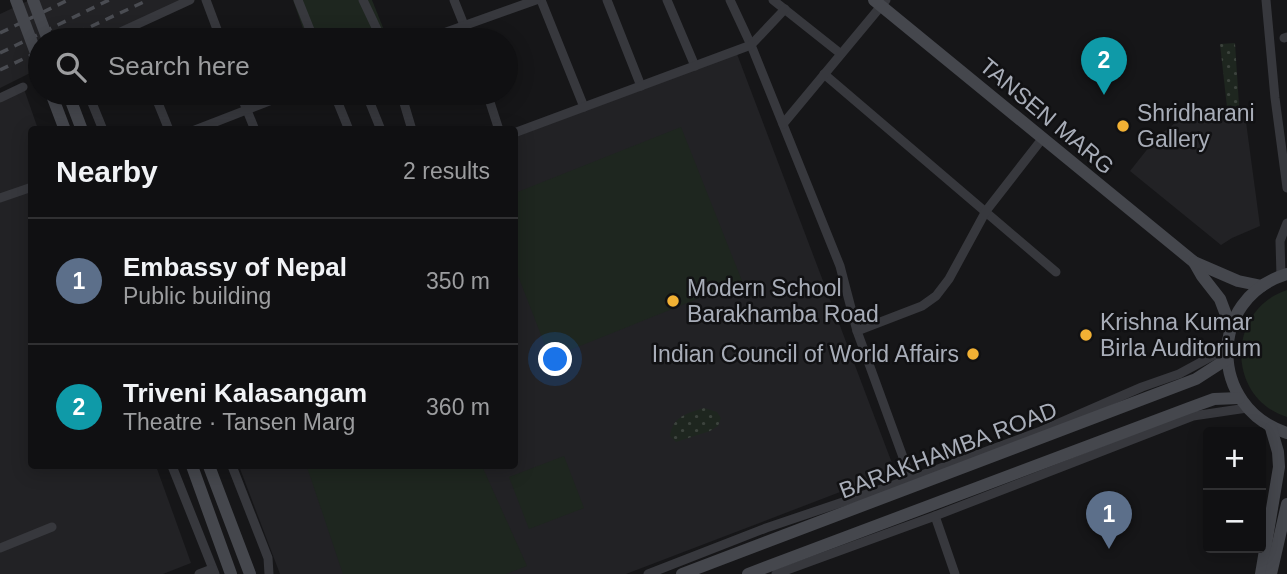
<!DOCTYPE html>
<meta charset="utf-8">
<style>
:root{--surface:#101012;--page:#19191b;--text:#f1f3f6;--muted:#9c9d9f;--line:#303032;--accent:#2563eb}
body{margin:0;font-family:Helvetica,sans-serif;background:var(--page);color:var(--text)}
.controls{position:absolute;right:21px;bottom:21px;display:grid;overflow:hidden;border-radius:7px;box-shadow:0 4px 18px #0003}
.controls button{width:63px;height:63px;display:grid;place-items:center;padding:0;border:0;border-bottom:2px solid var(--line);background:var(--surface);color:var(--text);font:35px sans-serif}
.you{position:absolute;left:556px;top:360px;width:24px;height:24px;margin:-18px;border:5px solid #fff;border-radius:50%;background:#1a73e8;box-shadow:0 0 0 10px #1a73e833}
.badge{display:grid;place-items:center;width:46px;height:46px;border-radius:50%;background:var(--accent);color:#fff;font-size:23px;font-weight:700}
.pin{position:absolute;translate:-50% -58px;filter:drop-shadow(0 2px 4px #0008)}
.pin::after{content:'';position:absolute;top:37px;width:24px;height:21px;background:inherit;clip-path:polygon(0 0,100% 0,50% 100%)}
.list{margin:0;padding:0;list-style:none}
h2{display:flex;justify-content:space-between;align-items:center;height:91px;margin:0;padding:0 28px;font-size:30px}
h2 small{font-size:23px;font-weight:400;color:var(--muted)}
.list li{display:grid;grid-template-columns:46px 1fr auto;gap:21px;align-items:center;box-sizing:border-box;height:126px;padding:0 28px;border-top:2px solid var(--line)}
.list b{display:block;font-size:26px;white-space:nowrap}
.list p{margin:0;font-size:23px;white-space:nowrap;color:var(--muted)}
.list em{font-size:23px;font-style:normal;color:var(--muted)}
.icon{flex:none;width:38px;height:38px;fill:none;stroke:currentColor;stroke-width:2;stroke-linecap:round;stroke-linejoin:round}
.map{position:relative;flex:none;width:1287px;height:574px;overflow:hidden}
.search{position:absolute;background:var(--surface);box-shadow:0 4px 18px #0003;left:28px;top:28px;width:490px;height:77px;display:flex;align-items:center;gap:18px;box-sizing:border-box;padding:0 24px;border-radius:38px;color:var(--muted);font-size:26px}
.panel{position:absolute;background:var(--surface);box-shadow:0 4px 18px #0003;left:28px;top:126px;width:490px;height:343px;border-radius:7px}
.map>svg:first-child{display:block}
.built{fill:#222225}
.grass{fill:url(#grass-dots)}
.green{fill:#1e261f}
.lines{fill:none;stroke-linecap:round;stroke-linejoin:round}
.street{stroke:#37383d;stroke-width:9}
.secondary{stroke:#45474d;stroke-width:12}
.rail{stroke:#4a4c52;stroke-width:3.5;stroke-dasharray:9 7;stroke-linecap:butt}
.secondary-bridge{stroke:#45474d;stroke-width:12}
.poi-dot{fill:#f2b134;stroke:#111113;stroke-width:2.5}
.labels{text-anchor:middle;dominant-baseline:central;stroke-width:5;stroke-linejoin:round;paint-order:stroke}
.poi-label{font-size:23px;fill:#a8adb8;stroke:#111113;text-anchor:start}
.street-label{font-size:23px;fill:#a8adb8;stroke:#111113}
</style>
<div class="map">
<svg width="1287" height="574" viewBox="0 0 1287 574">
<defs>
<pattern id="grass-dots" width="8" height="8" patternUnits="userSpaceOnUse" patternTransform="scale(1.75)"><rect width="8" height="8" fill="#1e261f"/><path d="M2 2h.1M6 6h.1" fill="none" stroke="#3c433d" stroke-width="1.8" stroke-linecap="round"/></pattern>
</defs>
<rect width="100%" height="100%" fill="#161618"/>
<g class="built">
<path d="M 30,0 L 181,0 L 98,40 L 40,40 L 40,68 L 0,88 L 0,14 Z"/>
<path d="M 737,54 L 895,471 L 626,574 L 280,574 L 239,466 L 514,466 L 515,137 Z"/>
<path d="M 23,86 L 38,129 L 32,130 L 32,466 L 156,466 L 191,563 L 163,574 L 0,574 L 0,97 Z"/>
<path d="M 1244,107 L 1260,226 L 1232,238 L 1221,245 L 1130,171 L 1157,137 L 1179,120 L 1191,115 Z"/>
</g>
<g class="grass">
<path d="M 1235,43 L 1239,106 L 1227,107 L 1220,44 Z"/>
<path d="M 704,408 L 717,412 L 721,418 L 718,426 L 710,431 L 676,442 L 670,436 C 673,416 686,414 704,408 Z"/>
</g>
<g class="green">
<path d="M 293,0 L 372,0 L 388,40 L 307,40 Z"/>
<path d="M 681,127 L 742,281 L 550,358 L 515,268 L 515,193 Z"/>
<path d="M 1287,290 L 1287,417 C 1226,398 1226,310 1287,290 Z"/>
<path d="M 564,456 L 584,508 L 529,529 L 509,477 Z"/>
<path d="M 311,466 L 482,466 L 527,566 L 506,574 L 343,574 L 307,467 Z"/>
</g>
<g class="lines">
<g class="street">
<path d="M 206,0 L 221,40"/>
<path d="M 298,0 L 314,40"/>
<path d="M 363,0 L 382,40"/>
<path d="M 454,0 L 470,40"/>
<path d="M 541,0 L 584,107"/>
<path d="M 607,0 L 641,86"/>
<path d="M 667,0 L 695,66"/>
<path d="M 730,0 L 751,45 L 840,266 L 857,331 L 911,479"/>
<path d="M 773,0 L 841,54"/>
<path d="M 1266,0 L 1275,98 L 1287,188"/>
<path d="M 1284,38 L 1287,37"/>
<path d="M 103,40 L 190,0"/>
<path d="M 424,40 L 536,0"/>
<path d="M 824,74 L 1056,272"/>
<path d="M 88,93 L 103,130"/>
<path d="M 154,93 L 169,130"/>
<path d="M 240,93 L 255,130"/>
<path d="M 334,93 L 349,130"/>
<path d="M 366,93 L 381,130"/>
<path d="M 401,93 L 412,130"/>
<path d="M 487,93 L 499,130"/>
<path d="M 0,98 L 23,87"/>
<path d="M 783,124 L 886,0"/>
<path d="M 195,130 L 290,93"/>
<path d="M 514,133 L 751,45 L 785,9"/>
<path d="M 0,198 L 32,187"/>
<path d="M 1281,276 L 1280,241 L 1287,223"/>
<path d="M 857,331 L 922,306 L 936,296 L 949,279 L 986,211 L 1042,139"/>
<path d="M 172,466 L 215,574"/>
<path d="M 232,466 L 268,558 L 269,574"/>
<path d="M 935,516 L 955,574"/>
<path d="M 0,548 L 52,527"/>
<path d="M 199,574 L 212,569"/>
<path d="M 648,574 L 766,528 L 911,479 L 1041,431 L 1142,387 L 1179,374 L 1227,348"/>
<path d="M 776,574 L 935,516 L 1193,416 L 1247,408"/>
</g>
<g class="secondary">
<path d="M 874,0 L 1194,262 L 1238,281 L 1262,286"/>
<path d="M 51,93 L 65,130"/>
<path d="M 68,93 L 82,130"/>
<path d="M 1194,262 L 1202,276 L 1220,299 L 1231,328"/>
<path d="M 1287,274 C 1207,298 1208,408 1287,433"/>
<path d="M 192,466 L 231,574"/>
<path d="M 209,466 L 250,574"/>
<path d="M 682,574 L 1196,379 L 1227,359"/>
<path d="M 748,574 L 1189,408 L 1214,399 L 1239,398"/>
<path d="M 1261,574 L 1279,467 L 1278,452 L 1271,428"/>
<path d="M 1271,574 L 1287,504"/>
</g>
<g class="rail">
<path d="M 0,33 L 68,0"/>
<path d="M 62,40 L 148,0"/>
<path d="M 0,53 L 109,0"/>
<path d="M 0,70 L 40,51"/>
</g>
<g class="secondary-bridge">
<path d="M 16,0 L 40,64"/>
<path d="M 33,0 L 48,40"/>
</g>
</g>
<g class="poi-dot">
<circle cx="1123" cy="126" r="7"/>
<circle cx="673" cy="301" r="7"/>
<circle cx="1086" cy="335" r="7"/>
<circle cx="973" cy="354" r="7"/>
</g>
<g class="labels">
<g class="poi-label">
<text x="1137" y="113">Shridharani<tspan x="1137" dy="26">Gallery</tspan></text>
<text x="687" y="288">Modern School<tspan x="687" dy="26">Barakhamba Road</tspan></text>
<text x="1100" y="322">Krishna Kumar<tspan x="1100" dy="26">Birla Auditorium</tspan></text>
<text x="959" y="354" text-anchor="end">Indian Council of World Affairs</text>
</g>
<g class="street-label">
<text transform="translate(1047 116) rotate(40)">TANSEN MARG</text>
<text transform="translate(948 450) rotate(-21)">BARAKHAMBA ROAD</text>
</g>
</g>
</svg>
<div class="controls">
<button>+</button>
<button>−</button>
</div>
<div class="you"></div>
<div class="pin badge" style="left:1109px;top:549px;background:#5c6f8a">1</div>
<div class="pin badge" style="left:1104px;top:95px;background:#0f9aa8">2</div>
<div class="search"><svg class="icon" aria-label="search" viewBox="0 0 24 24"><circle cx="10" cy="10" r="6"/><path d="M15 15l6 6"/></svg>Search here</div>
<section class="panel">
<h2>Nearby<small>2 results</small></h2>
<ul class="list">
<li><span class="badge" style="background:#5c6f8a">1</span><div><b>Embassy of Nepal</b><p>Public building</p></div><em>350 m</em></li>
<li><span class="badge" style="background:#0f9aa8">2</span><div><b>Triveni Kalasangam</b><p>Theatre · Tansen Marg</p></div><em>360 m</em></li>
</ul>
</section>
</div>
